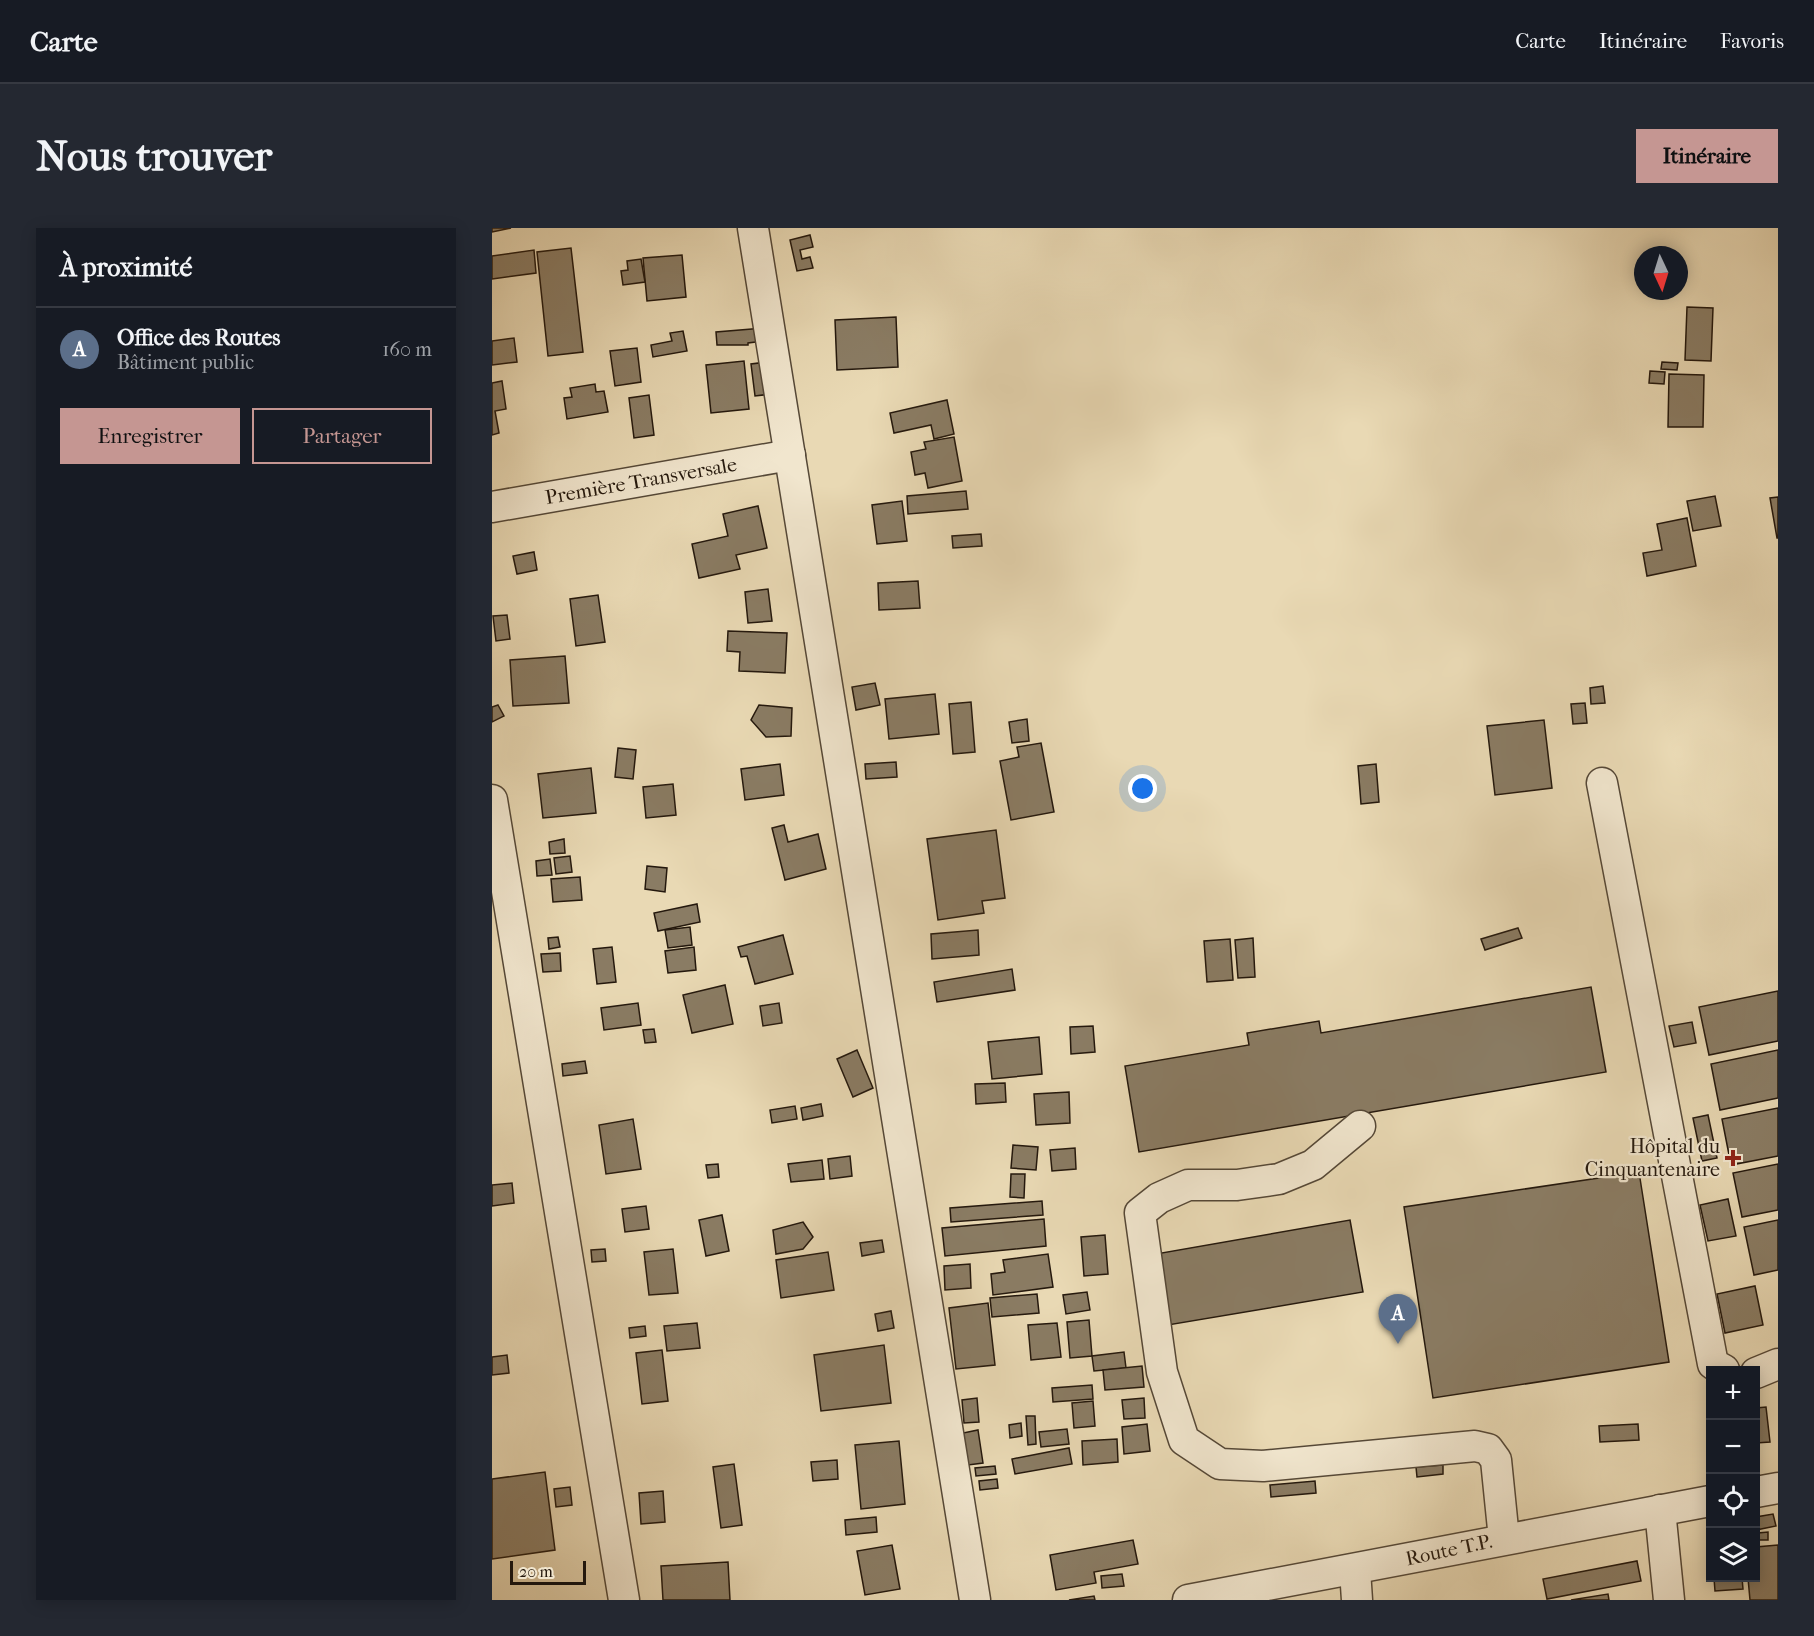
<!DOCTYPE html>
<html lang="fr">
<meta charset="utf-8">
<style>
:root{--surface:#171b24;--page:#242831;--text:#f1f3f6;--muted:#9ea1a6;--line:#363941;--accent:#c59692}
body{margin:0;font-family:"IM FELL French Canon",serif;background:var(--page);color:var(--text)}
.controls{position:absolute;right:18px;bottom:18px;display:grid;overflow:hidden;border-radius:0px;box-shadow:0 3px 15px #0003}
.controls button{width:54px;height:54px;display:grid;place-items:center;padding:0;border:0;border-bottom:2px solid var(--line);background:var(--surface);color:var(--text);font:30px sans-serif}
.compass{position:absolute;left:1142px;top:18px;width:54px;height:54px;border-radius:50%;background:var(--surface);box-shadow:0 3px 15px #0003;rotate:176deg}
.scale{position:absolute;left:18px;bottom:15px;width:76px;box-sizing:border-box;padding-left:6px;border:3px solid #24180d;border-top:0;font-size:16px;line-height:21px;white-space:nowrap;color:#24180d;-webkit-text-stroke:4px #f1e6ce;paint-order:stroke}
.you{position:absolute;left:651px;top:561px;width:21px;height:21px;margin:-15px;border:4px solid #fff;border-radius:50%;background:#1a73e8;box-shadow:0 0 0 9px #1a73e833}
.badge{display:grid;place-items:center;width:39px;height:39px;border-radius:50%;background:var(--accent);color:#fff;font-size:20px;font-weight:700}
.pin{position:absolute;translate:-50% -50px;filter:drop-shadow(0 2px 3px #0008)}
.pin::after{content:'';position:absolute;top:32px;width:21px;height:18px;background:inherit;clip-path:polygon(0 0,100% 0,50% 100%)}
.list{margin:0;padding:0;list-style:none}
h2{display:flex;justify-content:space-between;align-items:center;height:78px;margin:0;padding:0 24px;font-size:26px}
h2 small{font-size:20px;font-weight:400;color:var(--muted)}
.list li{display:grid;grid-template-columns:39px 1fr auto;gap:18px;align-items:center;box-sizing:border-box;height:84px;padding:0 24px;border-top:2px solid var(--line)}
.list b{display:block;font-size:22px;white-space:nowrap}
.list p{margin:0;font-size:20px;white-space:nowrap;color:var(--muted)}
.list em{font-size:20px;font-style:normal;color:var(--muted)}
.actions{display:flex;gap:12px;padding:18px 24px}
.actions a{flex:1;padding:14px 0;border:2px solid var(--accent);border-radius:0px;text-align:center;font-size:21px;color:var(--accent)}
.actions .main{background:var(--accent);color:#111}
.icon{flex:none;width:33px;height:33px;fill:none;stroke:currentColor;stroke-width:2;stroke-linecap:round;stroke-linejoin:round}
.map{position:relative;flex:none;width:1286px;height:1372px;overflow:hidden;border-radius:0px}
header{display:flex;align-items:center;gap:36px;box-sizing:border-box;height:84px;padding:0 30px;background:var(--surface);border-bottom:2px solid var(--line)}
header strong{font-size:28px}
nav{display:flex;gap:33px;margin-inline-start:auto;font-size:21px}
.intro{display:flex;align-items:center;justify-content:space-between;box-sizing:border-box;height:144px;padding:0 36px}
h1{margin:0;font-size:42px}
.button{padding:15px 27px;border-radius:0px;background:var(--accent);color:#111;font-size:21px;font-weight:700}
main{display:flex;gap:36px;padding:0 36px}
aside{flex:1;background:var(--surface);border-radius:0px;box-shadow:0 3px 15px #0003}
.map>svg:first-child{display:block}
.building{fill:#8a7c64;stroke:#24180d;stroke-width:1.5}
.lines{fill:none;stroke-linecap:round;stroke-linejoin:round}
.minor-casing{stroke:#554837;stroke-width:33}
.minor{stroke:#f1e6ce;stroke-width:30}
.poi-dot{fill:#8f2418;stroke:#f1e6ce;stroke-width:2}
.labels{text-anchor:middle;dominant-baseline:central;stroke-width:4.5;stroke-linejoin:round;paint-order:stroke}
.street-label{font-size:20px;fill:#24180d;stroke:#f1e6ce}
.poi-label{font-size:20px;fill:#24180d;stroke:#f1e6ce;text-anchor:end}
</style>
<header>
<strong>Carte</strong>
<nav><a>Carte</a><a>Itinéraire</a><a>Favoris</a></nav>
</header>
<div class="intro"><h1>Nous trouver</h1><a class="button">Itinéraire</a></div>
<main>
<aside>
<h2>À proximité<small></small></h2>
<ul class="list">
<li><span class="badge" style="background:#5c6f8a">A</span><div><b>Office des Routes</b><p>Bâtiment public</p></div><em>160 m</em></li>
</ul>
<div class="actions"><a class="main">Enregistrer</a><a>Partager</a></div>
</aside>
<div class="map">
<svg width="1286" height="1372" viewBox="0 0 1286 1372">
<rect width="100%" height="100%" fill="#e9d9b4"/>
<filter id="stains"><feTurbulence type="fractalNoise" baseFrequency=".00333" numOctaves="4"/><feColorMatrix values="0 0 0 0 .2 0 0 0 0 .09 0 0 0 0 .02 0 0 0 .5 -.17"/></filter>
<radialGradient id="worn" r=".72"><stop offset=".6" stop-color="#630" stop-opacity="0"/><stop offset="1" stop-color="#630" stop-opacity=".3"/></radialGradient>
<g class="building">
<path d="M 0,0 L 19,0 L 0,4 Z"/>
<path d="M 318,7 L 321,19 L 308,22 L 310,31 L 318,29 L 321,40 L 305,43 L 298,12 Z"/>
<path d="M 79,20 L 91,124 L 56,128 L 45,24 Z"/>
<path d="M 42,22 L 44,45 L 0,51 L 0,28 Z"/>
<path d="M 190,27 L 194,69 L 155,73 L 151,30 Z"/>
<path d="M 149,31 L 153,54 L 131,57 L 129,43 L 136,42 L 135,33 Z"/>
<path d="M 1195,79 L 1221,80 L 1219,133 L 1193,132 Z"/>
<path d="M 404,89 L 406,139 L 345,142 L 343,92 Z"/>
<path d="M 272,100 L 273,113 L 256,115 L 256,117 L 225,117 L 224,104 Z"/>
<path d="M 191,103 L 195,123 L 161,129 L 159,117 L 180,113 L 178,105 Z"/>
<path d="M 22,110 L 25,134 L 0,137 L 0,113 Z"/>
<path d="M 145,120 L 149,154 L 123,158 L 118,123 Z"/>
<path d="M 252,133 L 257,181 L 219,185 L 214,137 Z"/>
<path d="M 275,134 L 279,166 L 263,168 L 259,136 Z"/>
<path d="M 1170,134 L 1186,135 L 1185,142 L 1169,141 Z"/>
<path d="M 1158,143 L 1173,144 L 1172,156 L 1157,155 Z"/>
<path d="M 1177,146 L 1212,147 L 1211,199 L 1176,199 Z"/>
<path d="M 10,153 L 14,181 L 3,183 L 7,205 L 0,207 L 0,155 Z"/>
<path d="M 103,156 L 104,164 L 112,163 L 116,184 L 75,191 L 72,170 L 80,169 L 78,160 Z"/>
<path d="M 157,167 L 162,207 L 142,210 L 137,170 Z"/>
<path d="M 455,172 L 462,206 L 442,211 L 439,197 L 402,205 L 398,185 Z"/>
<path d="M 462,209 L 470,253 L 436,260 L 433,245 L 423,247 L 419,224 L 434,221 L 432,214 Z"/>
<path d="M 474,263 L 476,281 L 416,286 L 415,268 Z"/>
<path d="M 1223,268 L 1229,298 L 1201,303 L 1195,273 Z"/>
<path d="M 1286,269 L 1286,310 L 1285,310 L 1278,270 Z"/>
<path d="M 410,273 L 415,313 L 385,316 L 380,277 Z"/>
<path d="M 266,278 L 275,320 L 244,327 L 248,341 L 207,350 L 200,316 L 236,308 L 231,286 Z"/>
<path d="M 1195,290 L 1204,338 L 1155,348 L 1151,325 L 1170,322 L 1165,296 Z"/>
<path d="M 489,306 L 490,318 L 461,320 L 460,308 Z"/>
<path d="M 42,324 L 45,342 L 25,346 L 21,328 Z"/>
<path d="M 426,353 L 428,380 L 387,382 L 386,355 Z"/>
<path d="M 276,361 L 280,393 L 256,395 L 253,364 Z"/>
<path d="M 106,367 L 113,414 L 84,418 L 78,371 Z"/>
<path d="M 15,387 L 18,411 L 4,413 L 1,388 Z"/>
<path d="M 236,403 L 295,405 L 293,445 L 247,443 L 248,424 L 235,423 Z"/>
<path d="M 73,428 L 77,475 L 21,478 L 18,432 Z"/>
<path d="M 383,455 L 388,477 L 364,482 L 360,459 Z"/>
<path d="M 1111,458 L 1113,475 L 1099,476 L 1098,460 Z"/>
<path d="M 443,466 L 447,506 L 397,511 L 393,471 Z"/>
<path d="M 479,474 L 483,524 L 461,526 L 457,476 Z"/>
<path d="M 1093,475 L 1095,495 L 1081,496 L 1079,476 Z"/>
<path d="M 6,477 L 12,488 L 0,494 L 0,479 Z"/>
<path d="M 267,477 L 300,480 L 299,508 L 274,509 L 259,492 Z"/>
<path d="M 535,491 L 537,513 L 520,515 L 517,494 Z"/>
<path d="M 1052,492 L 1060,560 L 1003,567 L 995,498 Z"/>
<path d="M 549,515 L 562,584 L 519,592 L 508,533 L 527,529 L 525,519 Z"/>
<path d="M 126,520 L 144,522 L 141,551 L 123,549 Z"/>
<path d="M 404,534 L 405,549 L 374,551 L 373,536 Z"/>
<path d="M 288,536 L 292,567 L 253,572 L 249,541 Z"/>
<path d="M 884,536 L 887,574 L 869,576 L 866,538 Z"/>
<path d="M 99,540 L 104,585 L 51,590 L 46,546 Z"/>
<path d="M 181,556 L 184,587 L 154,590 L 151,559 Z"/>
<path d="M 292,597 L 296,614 L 326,606 L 334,641 L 293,652 L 280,600 Z"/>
<path d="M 504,602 L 513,670 L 490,673 L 492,685 L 446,692 L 435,611 Z"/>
<path d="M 72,611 L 73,625 L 58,626 L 57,614 Z"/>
<path d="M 78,628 L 80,644 L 64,646 L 62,630 Z"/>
<path d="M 58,631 L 60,647 L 45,648 L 44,633 Z"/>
<path d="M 155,638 L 175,640 L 173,664 L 153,661 Z"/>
<path d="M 88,649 L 90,672 L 61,674 L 59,651 Z"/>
<path d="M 205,676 L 208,694 L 166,703 L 162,685 Z"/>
<path d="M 198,699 L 200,717 L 176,720 L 173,702 Z"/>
<path d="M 1026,700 L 1030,710 L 993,722 L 989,711 Z"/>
<path d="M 486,702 L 487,727 L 440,731 L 439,706 Z"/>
<path d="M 291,707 L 301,746 L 263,756 L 255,728 L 249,729 L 246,719 Z"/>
<path d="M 66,709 L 68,719 L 57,721 L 56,710 Z"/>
<path d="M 761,710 L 763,749 L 746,750 L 743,712 Z"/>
<path d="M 738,711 L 741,752 L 715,754 L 712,713 Z"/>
<path d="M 120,719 L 124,754 L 105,756 L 101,721 Z"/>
<path d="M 202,719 L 204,742 L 176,745 L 173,723 Z"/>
<path d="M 68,725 L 69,743 L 51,744 L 49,726 Z"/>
<path d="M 520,741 L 523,762 L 445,774 L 442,754 Z"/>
<path d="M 233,757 L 241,796 L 200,805 L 191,767 Z"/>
<path d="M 1099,759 L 1114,844 L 647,924 L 633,838 L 757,817 L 755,805 L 827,793 L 829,805 Z"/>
<path d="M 1286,763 L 1286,813 L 1217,827 L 1207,779 Z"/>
<path d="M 146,775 L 149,797 L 112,802 L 109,780 Z"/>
<path d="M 287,775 L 290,795 L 271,798 L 268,778 Z"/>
<path d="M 1200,794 L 1204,815 L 1182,819 L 1177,798 Z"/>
<path d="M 601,798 L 603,824 L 579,826 L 578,799 Z"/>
<path d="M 162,801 L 164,814 L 153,815 L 151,802 Z"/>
<path d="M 547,809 L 550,846 L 500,851 L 496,814 Z"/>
<path d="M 365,822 L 381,860 L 361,869 L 345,831 Z"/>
<path d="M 1286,822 L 1286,870 L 1228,882 L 1219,836 Z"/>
<path d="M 93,833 L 95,845 L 71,848 L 70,836 Z"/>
<path d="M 513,855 L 514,874 L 484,876 L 483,856 Z"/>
<path d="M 577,864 L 578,895 L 544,897 L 542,866 Z"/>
<path d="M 329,876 L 331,888 L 311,892 L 309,880 Z"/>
<path d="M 303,878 L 305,891 L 280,895 L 278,882 Z"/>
<path d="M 1286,880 L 1286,928 L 1239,937 L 1230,891 Z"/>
<path d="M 1216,887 L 1225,930 L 1210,933 L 1201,890 Z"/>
<path d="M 141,891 L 149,941 L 114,946 L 107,897 Z"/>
<path d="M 521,917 L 546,919 L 544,942 L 519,940 Z"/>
<path d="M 583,920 L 584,941 L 560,943 L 558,922 Z"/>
<path d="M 358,928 L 360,948 L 338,951 L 336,931 Z"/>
<path d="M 330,932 L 332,951 L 299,954 L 296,936 Z"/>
<path d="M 226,936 L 227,949 L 216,950 L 214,937 Z"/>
<path d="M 1286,936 L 1286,982 L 1250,989 L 1241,945 Z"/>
<path d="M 1147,944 L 1177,1134 L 941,1170 L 912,979 Z"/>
<path d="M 519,946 L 533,946 L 532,970 L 518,969 Z"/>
<path d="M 20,955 L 22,975 L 0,978 L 0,957 Z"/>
<path d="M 1236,971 L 1244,1008 L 1216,1013 L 1208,977 Z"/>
<path d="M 550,973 L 551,987 L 459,994 L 458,980 Z"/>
<path d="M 154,978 L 157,1001 L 133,1004 L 130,981 Z"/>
<path d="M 230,987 L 237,1023 L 214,1028 L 207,992 Z"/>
<path d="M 552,991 L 554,1018 L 453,1028 L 450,1000 Z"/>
<path d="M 858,992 L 871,1064 L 670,1098 L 658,1027 Z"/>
<path d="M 1286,992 L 1286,1042 L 1262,1047 L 1252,999 Z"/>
<path d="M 311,994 L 321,1009 L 311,1021 L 284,1026 L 281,1002 Z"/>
<path d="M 613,1007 L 616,1046 L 592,1048 L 589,1009 Z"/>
<path d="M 390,1012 L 392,1024 L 370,1028 L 368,1015 Z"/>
<path d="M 113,1021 L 114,1033 L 100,1034 L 99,1022 Z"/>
<path d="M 181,1021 L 186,1065 L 157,1067 L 152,1024 Z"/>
<path d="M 336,1024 L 342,1062 L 289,1070 L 284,1032 Z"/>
<path d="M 556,1026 L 561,1059 L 501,1067 L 499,1046 L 513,1044 L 511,1032 Z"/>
<path d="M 478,1036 L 479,1060 L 453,1062 L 452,1038 Z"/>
<path d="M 1263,1058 L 1271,1097 L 1233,1105 L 1225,1066 Z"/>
<path d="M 595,1064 L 598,1082 L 574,1086 L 571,1067 Z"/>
<path d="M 545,1066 L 547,1085 L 500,1089 L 498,1070 Z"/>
<path d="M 496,1075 L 503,1137 L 464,1141 L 457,1080 Z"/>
<path d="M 399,1083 L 402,1100 L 386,1103 L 383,1086 Z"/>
<path d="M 597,1092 L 600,1128 L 578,1130 L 575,1094 Z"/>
<path d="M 205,1095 L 208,1120 L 175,1123 L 172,1098 Z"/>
<path d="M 565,1095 L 569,1129 L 539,1132 L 536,1097 Z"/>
<path d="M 153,1098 L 154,1108 L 138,1110 L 137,1100 Z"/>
<path d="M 392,1117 L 399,1175 L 329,1183 L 322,1127 Z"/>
<path d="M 170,1122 L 176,1173 L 150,1176 L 144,1125 Z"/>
<path d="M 632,1124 L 634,1140 L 602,1143 L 600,1128 Z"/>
<path d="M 15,1127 L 17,1145 L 0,1147 L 0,1129 Z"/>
<path d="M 650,1138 L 652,1159 L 613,1162 L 611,1142 Z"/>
<path d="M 600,1157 L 601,1171 L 561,1174 L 560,1160 Z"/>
<path d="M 485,1170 L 487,1194 L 472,1195 L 470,1172 Z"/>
<path d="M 652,1170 L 653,1190 L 632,1191 L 630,1172 Z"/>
<path d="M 601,1173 L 603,1198 L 582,1200 L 580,1175 Z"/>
<path d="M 1274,1179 L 1278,1214 L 1264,1215 L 1264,1180 Z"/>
<path d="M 534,1188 L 543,1188 L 544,1216 L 536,1217 Z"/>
<path d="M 529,1195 L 530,1208 L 518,1210 L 517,1197 Z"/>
<path d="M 655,1196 L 658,1223 L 632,1226 L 630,1199 Z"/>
<path d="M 1146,1196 L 1147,1212 L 1108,1214 L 1107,1198 Z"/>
<path d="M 575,1201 L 577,1216 L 549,1219 L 547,1204 Z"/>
<path d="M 486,1202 L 491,1235 L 476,1237 L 471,1205 Z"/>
<path d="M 625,1211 L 626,1234 L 591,1237 L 590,1213 Z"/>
<path d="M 407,1213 L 413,1276 L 369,1281 L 363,1217 Z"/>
<path d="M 577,1220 L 580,1236 L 523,1246 L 520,1231 Z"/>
<path d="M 345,1232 L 346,1251 L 321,1253 L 319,1234 Z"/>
<path d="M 242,1236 L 250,1297 L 229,1300 L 221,1239 Z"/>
<path d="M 951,1237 L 951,1246 L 925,1249 L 924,1239 Z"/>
<path d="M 503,1238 L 504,1246 L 484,1248 L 483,1240 Z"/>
<path d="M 53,1244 L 63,1322 L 0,1331 L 0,1251 Z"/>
<path d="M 505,1251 L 506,1260 L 488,1262 L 487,1253 Z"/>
<path d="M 823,1253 L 824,1265 L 779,1269 L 778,1257 Z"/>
<path d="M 78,1259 L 80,1277 L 64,1279 L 62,1261 Z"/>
<path d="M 171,1263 L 173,1294 L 149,1296 L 147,1265 Z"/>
<path d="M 1281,1286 L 1284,1298 L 1264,1302 L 1264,1289 Z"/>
<path d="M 384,1289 L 385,1304 L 354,1307 L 353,1292 Z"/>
<path d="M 1276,1304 L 1276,1312 L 1267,1312 L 1266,1305 Z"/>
<path d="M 641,1312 L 646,1336 L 602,1344 L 604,1355 L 564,1362 L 558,1327 Z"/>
<path d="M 400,1317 L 408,1361 L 373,1367 L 365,1323 Z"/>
<path d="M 1286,1317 L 1286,1372 L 1258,1372 L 1256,1350 L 1264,1350 L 1264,1319 Z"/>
<path d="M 1145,1333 L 1149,1353 L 1055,1371 L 1051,1351 Z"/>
<path d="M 236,1334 L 238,1372 L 171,1372 L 169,1338 Z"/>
<path d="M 630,1346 L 632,1358 L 610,1360 L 609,1348 Z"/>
<path d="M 1222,1350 L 1250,1350 L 1251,1361 L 1223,1363 Z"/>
<path d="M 1116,1366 L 1117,1372 L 1079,1372 Z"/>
<path d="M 602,1368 L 603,1372 L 577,1372 Z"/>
</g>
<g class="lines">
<g class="minor-casing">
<g id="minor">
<path d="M 261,0 L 483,1372"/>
<path d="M 0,279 L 298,227"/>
<path d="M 1110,555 L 1221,1136 L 1232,1142"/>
<path d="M 0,572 L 132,1372"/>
<path d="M 868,898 L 821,937 L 787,951 L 745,957 L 696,957 L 667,970 L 648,985 L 670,1144 L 692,1212 L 728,1236 L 771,1238 L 983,1218 L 996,1221 L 1004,1232 L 1012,1311"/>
<path d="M 1264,1145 L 1286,1136"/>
<path d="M 1264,1264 L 1286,1260"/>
<path d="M 1168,1282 L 1177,1372"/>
<path d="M 863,1342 L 865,1372"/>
<path d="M 696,1372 L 1218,1273"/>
</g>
</g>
<use href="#minor" class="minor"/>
</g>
<path class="poi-dot" d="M1238 921h6v6h6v6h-6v6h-6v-6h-6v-6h6z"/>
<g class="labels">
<g class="street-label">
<text transform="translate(149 253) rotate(-10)">Première Transversale</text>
<text transform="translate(957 1322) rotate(-12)">Route T.P.</text>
</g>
<g class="poi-label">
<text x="1228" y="918">Hôpital du<tspan x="1228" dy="23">Cinquantenaire</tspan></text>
</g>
</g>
<rect width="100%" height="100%" filter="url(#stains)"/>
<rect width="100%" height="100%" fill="url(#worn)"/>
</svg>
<div class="controls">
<button>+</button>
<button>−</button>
<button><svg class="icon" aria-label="locate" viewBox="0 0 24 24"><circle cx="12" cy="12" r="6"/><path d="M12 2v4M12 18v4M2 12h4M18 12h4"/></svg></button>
<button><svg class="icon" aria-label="layers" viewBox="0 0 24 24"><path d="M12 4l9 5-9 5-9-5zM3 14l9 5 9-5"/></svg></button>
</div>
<svg class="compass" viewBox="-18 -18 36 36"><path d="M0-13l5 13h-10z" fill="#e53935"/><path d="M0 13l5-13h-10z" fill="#9ea1a6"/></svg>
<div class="scale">20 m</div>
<div class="you"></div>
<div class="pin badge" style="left:906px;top:1116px;background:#5c6f8a">A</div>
</div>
</main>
